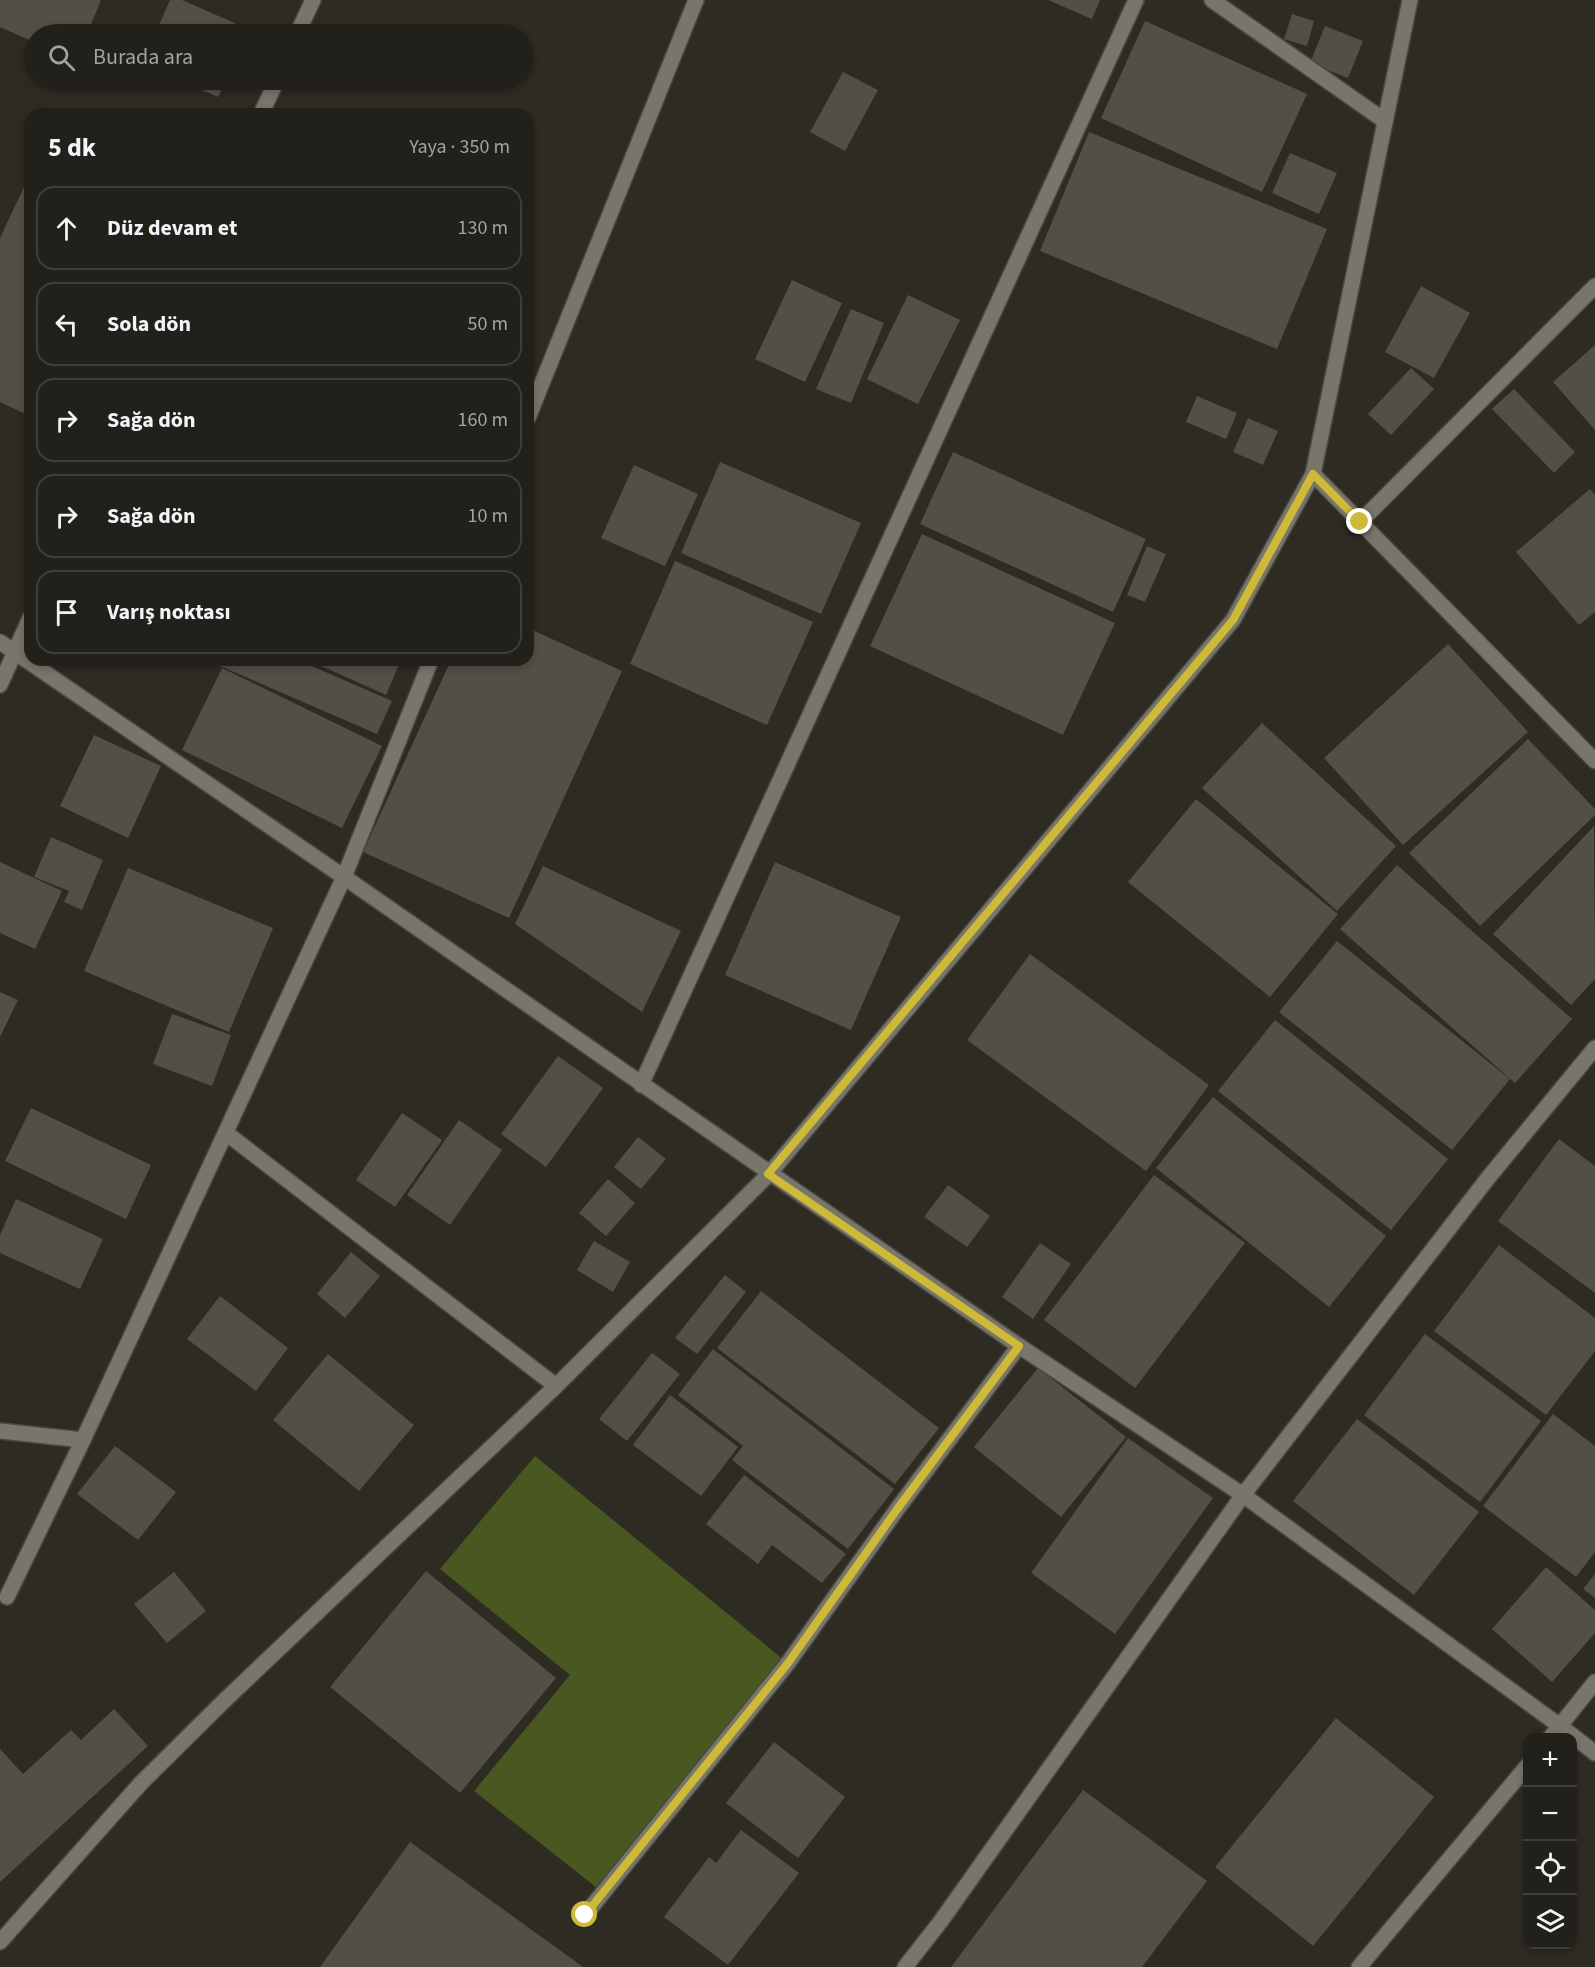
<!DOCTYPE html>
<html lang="tr">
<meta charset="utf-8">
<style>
:root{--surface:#22201a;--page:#2a2823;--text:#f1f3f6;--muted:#a2a3a2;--line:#3f3e39}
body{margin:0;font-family:"Source Sans 3",sans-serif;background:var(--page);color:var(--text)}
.controls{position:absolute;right:18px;bottom:18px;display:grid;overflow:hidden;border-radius:12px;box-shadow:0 3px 9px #0003}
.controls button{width:54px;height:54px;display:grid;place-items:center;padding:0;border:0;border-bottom:2px solid var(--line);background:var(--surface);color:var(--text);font:30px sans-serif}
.stop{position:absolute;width:18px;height:18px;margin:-14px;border:4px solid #ceb938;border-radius:50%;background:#fff}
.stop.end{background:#ceb938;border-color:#fff;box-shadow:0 2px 6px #0008}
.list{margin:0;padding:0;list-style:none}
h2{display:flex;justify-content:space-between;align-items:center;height:78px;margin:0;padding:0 24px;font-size:26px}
h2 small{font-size:20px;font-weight:400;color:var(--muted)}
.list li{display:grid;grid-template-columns:39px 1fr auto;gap:18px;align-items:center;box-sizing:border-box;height:84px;margin:0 12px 12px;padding:0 12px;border:2px solid var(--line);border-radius:18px}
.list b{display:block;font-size:22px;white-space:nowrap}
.list em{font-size:20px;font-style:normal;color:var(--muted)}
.icon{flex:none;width:33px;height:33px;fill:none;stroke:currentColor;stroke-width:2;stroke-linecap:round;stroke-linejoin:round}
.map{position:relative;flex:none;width:1595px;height:1967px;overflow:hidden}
.search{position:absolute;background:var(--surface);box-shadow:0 3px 9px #0003;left:24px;top:24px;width:510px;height:66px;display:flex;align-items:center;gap:15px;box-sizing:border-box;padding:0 21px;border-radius:33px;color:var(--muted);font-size:22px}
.panel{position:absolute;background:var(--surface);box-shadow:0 3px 9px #0003;left:24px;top:108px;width:510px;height:558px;border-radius:18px}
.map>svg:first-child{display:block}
.green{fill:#485820}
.building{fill:#525046}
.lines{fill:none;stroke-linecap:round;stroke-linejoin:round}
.minor-casing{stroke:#494840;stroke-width:18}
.minor{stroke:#78766b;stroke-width:15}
.route{stroke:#ceb938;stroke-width:8}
</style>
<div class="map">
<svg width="1595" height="1967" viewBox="0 0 1595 1967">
<rect width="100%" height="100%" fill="#2d2b22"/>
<path class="green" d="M 535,1456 L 784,1660 L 597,1888 L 474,1791 L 570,1675 L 440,1569 Z"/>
<g class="building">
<path d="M 0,0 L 101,0 L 87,34 L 34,34 L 34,42 L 0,27 Z"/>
<path d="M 170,0 L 182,0 L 248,29 L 246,34 L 155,34 Z"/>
<path d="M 1048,0 L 1100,0 L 1092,19 Z"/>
<path d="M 1292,14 L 1314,21 L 1307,46 L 1284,39 Z"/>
<path d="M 1145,21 L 1307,94 L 1262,192 L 1101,118 Z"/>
<path d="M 1325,26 L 1363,41 L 1348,78 L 1310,63 Z"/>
<path d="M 843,72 L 878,90 L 845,151 L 810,132 Z"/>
<path d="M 179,80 L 226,80 L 218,97 Z"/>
<path d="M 1089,132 L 1327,229 L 1277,349 L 1040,251 Z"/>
<path d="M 1290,153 L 1337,173 L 1319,214 L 1272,193 Z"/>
<path d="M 30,174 L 30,416 L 0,402 L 0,238 Z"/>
<path d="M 792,280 L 842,303 L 805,382 L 755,359 Z"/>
<path d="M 1421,286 L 1470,313 L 1434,378 L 1385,352 Z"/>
<path d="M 908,295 L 960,320 L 918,404 L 867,379 Z"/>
<path d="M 851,309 L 884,323 L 851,403 L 816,389 Z"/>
<path d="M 1595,345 L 1595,430 L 1553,382 Z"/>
<path d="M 1411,368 L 1434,389 L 1391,435 L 1368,414 Z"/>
<path d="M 1514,389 L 1575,452 L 1554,473 L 1492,409 Z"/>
<path d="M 1197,396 L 1237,413 L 1226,439 L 1186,422 Z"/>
<path d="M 1248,418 L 1278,431 L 1263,465 L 1233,452 Z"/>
<path d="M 953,452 L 1146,539 L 1113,612 L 920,524 Z"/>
<path d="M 720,462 L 861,523 L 821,614 L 681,553 Z"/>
<path d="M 634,465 L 698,494 L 665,566 L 601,538 Z"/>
<path d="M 1590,489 L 1595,495 L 1595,612 L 1579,625 L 1516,552 Z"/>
<path d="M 922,534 L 1115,623 L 1063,735 L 870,646 Z"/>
<path d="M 1147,546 L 1166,554 L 1145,602 L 1127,595 Z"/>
<path d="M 675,561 L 813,622 L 767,725 L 630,664 Z"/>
<path d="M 528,628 L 622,671 L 509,918 L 363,852 L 451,660 L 528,660 Z"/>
<path d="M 1448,644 L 1528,732 L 1403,845 L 1324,758 Z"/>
<path d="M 223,660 L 298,660 L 392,701 L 377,734 L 220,666 Z"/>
<path d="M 308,660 L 401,660 L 386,695 Z"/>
<path d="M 222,668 L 382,746 L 342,828 L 182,750 Z"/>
<path d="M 1262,723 L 1396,846 L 1337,911 L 1202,788 Z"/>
<path d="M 94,735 L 161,766 L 128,838 L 60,806 Z"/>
<path d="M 1528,739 L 1595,809 L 1595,815 L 1480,926 L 1409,853 Z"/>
<path d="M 1196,799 L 1338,914 L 1270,997 L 1128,882 Z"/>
<path d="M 1594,826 L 1595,979 L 1571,1005 L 1493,934 Z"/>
<path d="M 51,837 L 103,860 L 82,910 L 64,902 L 69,891 L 34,877 Z"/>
<path d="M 0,862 L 62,891 L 35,949 L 0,933 Z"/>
<path d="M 775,862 L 901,917 L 851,1030 L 725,975 Z"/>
<path d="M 1397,865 L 1572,1019 L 1515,1083 L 1340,929 Z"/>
<path d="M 543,866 L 681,931 L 642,1012 L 515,924 Z"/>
<path d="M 128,868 L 273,928 L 229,1032 L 84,971 Z"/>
<path d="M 1337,941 L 1510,1079 L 1452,1150 L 1279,1012 Z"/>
<path d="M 1030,954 L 1209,1085 L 1146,1171 L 967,1040 Z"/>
<path d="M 0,992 L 18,1000 L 0,1037 Z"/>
<path d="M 172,1014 L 231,1035 L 212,1086 L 153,1064 Z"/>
<path d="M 1275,1020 L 1448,1159 L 1391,1230 L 1218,1091 Z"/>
<path d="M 558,1056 L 603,1088 L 546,1167 L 501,1134 Z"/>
<path d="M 1213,1097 L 1386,1236 L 1329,1307 L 1156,1168 Z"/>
<path d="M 31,1108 L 151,1165 L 126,1219 L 5,1161 Z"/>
<path d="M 402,1113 L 442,1140 L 395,1207 L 356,1180 Z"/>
<path d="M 459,1120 L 502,1150 L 450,1225 L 407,1195 Z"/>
<path d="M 638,1137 L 666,1159 L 641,1189 L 614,1167 Z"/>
<path d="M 1559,1139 L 1595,1166 L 1595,1293 L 1498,1221 Z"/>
<path d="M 1154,1175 L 1245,1243 L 1135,1388 L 1044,1320 Z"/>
<path d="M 608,1179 L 635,1203 L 606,1236 L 579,1213 Z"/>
<path d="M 948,1185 L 990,1216 L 967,1247 L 924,1217 Z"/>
<path d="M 16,1199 L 103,1239 L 80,1289 L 0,1253 L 0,1235 Z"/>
<path d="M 594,1241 L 630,1262 L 613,1292 L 577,1270 Z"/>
<path d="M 1040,1243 L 1071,1264 L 1033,1319 L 1002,1297 Z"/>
<path d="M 1499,1245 L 1595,1318 L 1595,1351 L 1546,1415 L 1434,1331 Z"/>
<path d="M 351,1252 L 380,1276 L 345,1318 L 317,1294 Z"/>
<path d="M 725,1275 L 746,1292 L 697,1354 L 675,1338 Z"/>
<path d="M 761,1291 L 939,1428 L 895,1484 L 717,1348 Z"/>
<path d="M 220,1296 L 288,1348 L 256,1391 L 187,1339 Z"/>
<path d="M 1425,1334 L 1541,1421 L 1480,1502 L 1364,1415 Z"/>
<path d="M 713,1349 L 894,1489 L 848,1549 L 732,1460 L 743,1446 L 678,1395 Z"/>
<path d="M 652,1353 L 680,1374 L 627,1441 L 599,1419 Z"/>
<path d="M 328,1354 L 414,1425 L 359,1491 L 273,1420 Z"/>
<path d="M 1038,1368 L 1126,1437 L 1061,1517 L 974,1447 Z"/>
<path d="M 670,1395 L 738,1447 L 701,1496 L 633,1445 Z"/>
<path d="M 1553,1414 L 1595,1446 L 1595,1552 L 1576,1577 L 1483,1506 Z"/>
<path d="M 1357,1419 L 1479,1512 L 1414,1595 L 1293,1501 Z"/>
<path d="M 1128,1438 L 1213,1498 L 1115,1634 L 1031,1573 Z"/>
<path d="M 115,1446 L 176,1492 L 138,1540 L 77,1494 Z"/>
<path d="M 744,1475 L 846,1554 L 822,1583 L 772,1545 L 758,1564 L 706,1524 Z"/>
<path d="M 1546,1567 L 1595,1610 L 1595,1633 L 1552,1682 L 1492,1629 Z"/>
<path d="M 426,1571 L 556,1678 L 460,1793 L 330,1687 Z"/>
<path d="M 174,1572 L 206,1611 L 167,1643 L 134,1604 Z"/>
<path d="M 1595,1574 L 1595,1598 L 1583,1589 Z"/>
<path d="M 114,1709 L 148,1746 L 0,1882 L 0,1749 L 23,1774 L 71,1730 L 81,1740 Z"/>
<path d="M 1336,1718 L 1434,1797 L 1313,1946 L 1215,1867 Z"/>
<path d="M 774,1742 L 845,1797 L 798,1858 L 726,1803 Z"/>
<path d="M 1083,1790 L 1207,1881 L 1142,1967 L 951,1967 Z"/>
<path d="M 741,1830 L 799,1873 L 728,1965 L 664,1917 L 709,1857 L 716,1863 Z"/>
<path d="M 410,1842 L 583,1967 L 320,1967 Z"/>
</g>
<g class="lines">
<g class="minor-casing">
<g id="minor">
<path d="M 1212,0 L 1385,121"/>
<path d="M 297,34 L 313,0"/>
<path d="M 261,114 L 277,80"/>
<path d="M 528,418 L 696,0"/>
<path d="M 1313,474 L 1595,761"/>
<path d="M 1360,522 L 1595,286"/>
<path d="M 0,642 L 344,877 L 1019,1346 L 1243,1495 L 1560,1726 L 1595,1753"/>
<path d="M 0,685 L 30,618"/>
<path d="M 641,1085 L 1136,0"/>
<path d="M 226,1133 L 556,1386"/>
<path d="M 0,1431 L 83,1440 L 344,877 L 431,660"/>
<path d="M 7,1597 L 83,1440"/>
<path d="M 1550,1738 L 1595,1682"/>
<path d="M 585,1915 L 788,1663 L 898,1508 L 1019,1346"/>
<path d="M 0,1942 L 141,1783 L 226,1699 L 556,1386 L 769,1174 L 1233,620 L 1313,474 L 1410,0"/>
<path d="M 905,1967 L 941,1921 L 1243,1495 L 1488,1178 L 1595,1048"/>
<path d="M 1359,1967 L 1528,1765"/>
</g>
</g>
<use href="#minor" class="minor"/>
</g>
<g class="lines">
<path class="route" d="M 585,1915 L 788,1663 L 898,1508 L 1019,1346 L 768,1174 L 1233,620 L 1313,474 L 1360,522"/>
</g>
</svg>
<div class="controls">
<button>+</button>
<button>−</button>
<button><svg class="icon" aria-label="locate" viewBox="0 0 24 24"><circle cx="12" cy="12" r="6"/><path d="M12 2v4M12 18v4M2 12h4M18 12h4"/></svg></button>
<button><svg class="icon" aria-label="layers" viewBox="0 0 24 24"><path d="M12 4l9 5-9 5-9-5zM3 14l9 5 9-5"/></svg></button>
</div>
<div class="stop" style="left:585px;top:1915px"></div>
<div class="stop end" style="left:1360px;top:522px"></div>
<div class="search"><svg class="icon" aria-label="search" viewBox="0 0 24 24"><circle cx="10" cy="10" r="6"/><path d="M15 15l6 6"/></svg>Burada ara</div>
<section class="panel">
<h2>5 dk<small>Yaya · 350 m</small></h2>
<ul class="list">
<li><svg class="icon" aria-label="ahead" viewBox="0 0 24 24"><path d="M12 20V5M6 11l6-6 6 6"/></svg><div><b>Düz devam et</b></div><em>130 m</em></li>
<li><svg class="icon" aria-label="left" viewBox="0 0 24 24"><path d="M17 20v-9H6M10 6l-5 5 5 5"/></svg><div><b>Sola dön</b></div><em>50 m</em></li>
<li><svg class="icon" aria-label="right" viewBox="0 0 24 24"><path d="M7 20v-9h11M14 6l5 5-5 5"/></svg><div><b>Sağa dön</b></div><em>160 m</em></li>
<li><svg class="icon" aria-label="right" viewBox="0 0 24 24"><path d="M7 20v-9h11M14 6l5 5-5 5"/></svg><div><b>Sağa dön</b></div><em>10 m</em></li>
<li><svg class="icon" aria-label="arrive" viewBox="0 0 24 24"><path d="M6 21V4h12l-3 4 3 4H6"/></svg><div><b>Varış noktası</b></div></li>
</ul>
</section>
</div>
